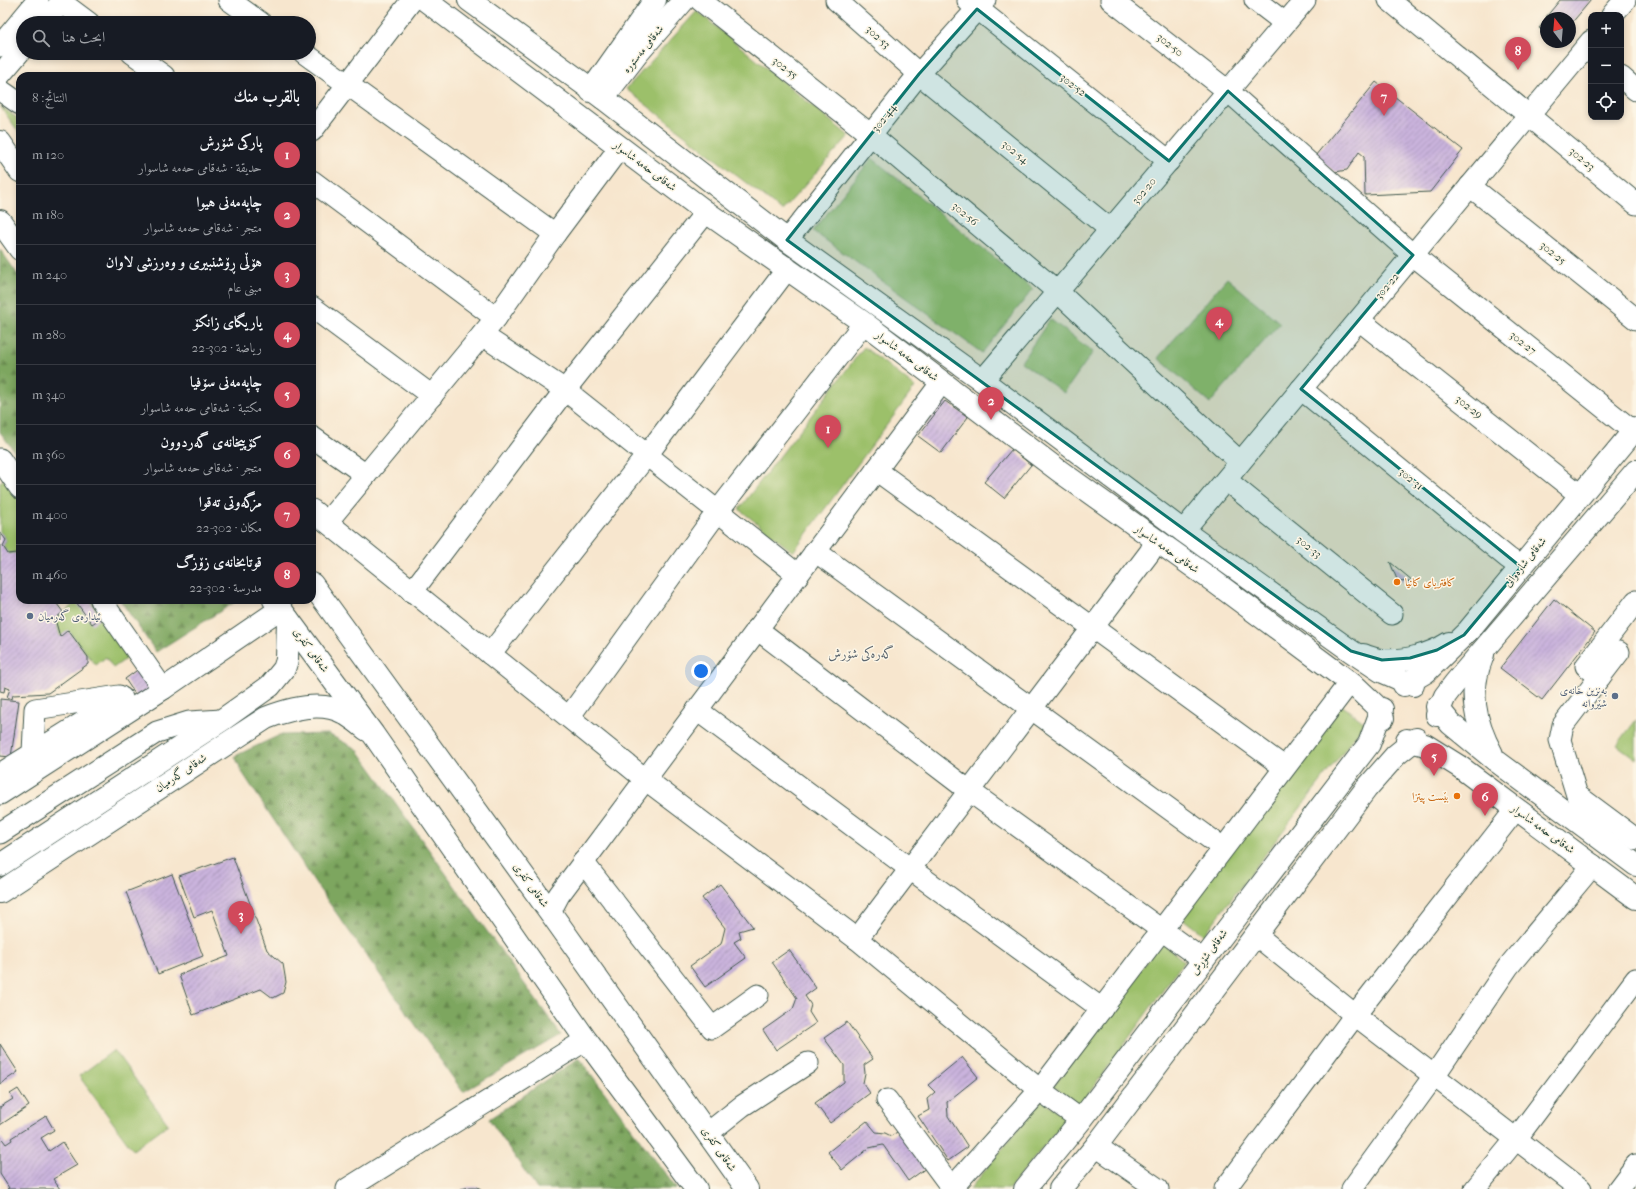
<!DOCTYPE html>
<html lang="ar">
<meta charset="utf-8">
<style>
:root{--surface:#171b24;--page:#20242c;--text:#f1f3f6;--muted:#9ea1a6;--line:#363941;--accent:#d1495b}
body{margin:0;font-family:"IM FELL French Canon",Amiri,serif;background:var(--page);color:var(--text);direction:rtl}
.controls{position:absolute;right:12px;top:12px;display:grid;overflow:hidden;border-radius:8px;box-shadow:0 2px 6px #0003}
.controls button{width:36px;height:36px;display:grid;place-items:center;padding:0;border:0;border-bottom:1px solid var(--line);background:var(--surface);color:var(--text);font:20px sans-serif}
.compass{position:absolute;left:1540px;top:12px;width:36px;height:36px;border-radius:50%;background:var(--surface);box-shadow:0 2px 6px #0003;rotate:344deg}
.you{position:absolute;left:701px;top:671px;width:14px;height:14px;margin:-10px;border:3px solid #fff;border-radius:50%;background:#1a73e8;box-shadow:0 0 0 6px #1a73e833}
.badge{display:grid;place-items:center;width:26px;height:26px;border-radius:50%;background:var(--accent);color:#fff;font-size:13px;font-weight:700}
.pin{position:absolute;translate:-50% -33px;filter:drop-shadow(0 1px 2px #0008)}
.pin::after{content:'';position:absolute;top:21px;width:14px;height:12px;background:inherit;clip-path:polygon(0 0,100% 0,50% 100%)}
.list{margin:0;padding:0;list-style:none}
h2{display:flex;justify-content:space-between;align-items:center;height:52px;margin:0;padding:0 16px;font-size:17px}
h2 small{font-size:13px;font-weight:400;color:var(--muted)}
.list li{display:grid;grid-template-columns:26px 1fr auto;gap:12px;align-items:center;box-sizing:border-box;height:60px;padding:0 16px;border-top:1px solid var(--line)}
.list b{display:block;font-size:15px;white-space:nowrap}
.list p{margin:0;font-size:13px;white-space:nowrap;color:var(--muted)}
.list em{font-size:13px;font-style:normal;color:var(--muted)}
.icon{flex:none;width:22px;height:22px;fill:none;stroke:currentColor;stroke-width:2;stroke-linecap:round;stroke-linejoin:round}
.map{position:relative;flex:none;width:1636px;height:1189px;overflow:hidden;direction:ltr}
.search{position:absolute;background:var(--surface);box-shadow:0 2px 6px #0003;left:16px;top:16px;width:300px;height:44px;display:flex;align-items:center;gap:10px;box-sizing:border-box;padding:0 14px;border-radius:22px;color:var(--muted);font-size:15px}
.panel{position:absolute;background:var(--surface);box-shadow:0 2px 6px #0003;left:16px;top:72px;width:300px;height:532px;border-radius:12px;direction:rtl}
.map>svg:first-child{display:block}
.green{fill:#9cc06a;stroke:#5e7e4f}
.forest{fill:url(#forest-firs);stroke:#4e7249}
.building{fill:url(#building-hatch)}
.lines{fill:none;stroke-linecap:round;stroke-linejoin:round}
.minor-casing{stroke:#3f564b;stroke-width:23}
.major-casing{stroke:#3f564b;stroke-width:24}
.highway-casing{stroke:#3f564b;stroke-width:24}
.minor{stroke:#fff;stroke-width:21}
.major{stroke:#fff;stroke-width:22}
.highway{stroke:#fff;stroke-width:22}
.marked{fill:#0f766e;fill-opacity:0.2;stroke:#0f766e;stroke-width:3;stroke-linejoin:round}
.food-dot{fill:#e8710a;stroke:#fcf5e5;stroke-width:1.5}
.service-dot{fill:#5c6f8a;stroke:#fcf5e5;stroke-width:1.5}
.labels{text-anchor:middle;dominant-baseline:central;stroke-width:3;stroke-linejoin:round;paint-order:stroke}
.street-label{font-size:11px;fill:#1f3d34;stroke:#fcf5e5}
.food-label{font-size:11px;fill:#c56008;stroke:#fcf5e5;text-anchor:start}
.service-label{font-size:11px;fill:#4e5e75;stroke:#fcf5e5;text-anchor:start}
.quarter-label{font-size:13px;fill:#5b666f;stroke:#fcf5e5}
</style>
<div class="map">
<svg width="1636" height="1189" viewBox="0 0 1636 1189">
<defs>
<pattern id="forest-firs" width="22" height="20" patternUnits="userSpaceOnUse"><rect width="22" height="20" fill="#7da65e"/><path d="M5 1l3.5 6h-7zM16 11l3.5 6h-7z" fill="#66884e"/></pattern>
<pattern id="building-hatch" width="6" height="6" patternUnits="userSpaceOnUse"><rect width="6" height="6" fill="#cab3dd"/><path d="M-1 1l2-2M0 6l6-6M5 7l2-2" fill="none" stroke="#a393b4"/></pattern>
</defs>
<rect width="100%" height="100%" fill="#fcf5e5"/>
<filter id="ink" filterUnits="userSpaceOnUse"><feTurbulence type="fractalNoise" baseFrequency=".025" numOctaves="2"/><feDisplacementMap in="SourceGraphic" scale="8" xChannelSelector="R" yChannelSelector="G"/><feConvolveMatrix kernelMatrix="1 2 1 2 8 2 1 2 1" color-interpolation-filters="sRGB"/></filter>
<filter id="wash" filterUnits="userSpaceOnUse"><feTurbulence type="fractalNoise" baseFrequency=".012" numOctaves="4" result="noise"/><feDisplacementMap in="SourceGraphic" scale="16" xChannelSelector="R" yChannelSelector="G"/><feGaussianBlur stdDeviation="0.9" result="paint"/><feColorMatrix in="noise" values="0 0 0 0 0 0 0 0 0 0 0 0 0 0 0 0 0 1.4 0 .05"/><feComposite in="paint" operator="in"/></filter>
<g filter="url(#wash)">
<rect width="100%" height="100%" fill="#f7e6ce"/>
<g class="green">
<path d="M 697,11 L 849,136 L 782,211 L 626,89 Z"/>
<path d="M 0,106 L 20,120 L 20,134 Z"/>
<path d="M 872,158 L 1033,289 L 982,353 L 813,231 Z"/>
<path d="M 1227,278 L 1280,323 L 1210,403 L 1158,358 Z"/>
<path d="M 1050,319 L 1093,352 L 1064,393 L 1021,362 Z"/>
<path d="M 864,347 L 915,387 L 793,552 L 739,509 Z"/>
<path d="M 5,479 L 20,500 L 20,558 L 16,553 L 8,554 L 3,546 L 6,540 L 0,532 L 0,482 Z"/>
<path d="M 79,600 L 91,600 L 130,656 L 113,668 L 106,657 L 96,665 L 68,631 L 60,637 L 55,619 Z"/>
<path d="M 1340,704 L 1365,723 L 1204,935 L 1179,916 Z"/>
<path d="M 1636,720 L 1636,759 L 1617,745 Z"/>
<path d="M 1161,942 L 1184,961 L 1080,1106 L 1053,1086 Z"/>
<path d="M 114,1050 L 168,1124 L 133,1150 L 79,1076 Z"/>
<path d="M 1042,1100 L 1067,1118 L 1009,1189 L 970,1189 Z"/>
</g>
<g class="forest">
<path d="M 0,249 L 20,278 L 20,459 L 0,432 Z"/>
<path d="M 120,600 L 238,600 L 156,652 Z"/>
<path d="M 328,734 L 357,749 L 561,1035 L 463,1092 L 320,890 L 242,772 L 235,756 L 280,735 Z"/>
<path d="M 579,1058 L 676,1188 L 676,1189 L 537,1189 L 489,1119 Z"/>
</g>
<g id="blocks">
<g class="building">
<path d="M 1560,0 L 1591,0 L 1570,25 L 1570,18 L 1546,17 Z"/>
<path d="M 1546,20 L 1546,33 L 1539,28 Z"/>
<path d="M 1376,82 L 1463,150 L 1430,192 L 1365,195 L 1364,156 L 1359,152 L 1347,170 L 1335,172 L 1315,156 Z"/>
<path d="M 945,401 L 968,417 L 941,453 L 918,436 Z"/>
<path d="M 1012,449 L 1031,465 L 1004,498 L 984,482 Z"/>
<path d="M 0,532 L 6,540 L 3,546 L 8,554 L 17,553 L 20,558 L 20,600 L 54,600 L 63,612 L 55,619 L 60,637 L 68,630 L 88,657 L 88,664 L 48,693 L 13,695 L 12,699 L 7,697 L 10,689 L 5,687 L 4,692 L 0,691 Z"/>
<path d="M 1390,562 L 1413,581 L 1398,582 Z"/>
<path d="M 1554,599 L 1595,632 L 1542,700 L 1500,668 Z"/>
<path d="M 79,600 L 89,600 L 101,618 L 92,624 L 76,602 Z"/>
<path d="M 140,668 L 160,699 L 145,709 L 125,679 Z"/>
<path d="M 0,699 L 19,701 L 11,757 L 0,756 Z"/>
<path d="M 233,857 L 267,950 L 283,964 L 286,982 L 283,993 L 273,998 L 261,989 L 193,1015 L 179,975 L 229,956 L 212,910 L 194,917 L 179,876 Z"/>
<path d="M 172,874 L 203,956 L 158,974 L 126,892 Z"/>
<path d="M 720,884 L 753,927 L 739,931 L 741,938 L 734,942 L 746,958 L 705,987 L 690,966 L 721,944 L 725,928 L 702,898 Z"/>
<path d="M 789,950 L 816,988 L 805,996 L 811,1005 L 809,1012 L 816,1023 L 776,1050 L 763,1030 L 793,1009 L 797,998 L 772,962 Z"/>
<path d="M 847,1022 L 873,1059 L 864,1065 L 865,1073 L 863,1083 L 870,1093 L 830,1123 L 815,1103 L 844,1082 L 844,1065 L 824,1038 Z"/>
<path d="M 0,1044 L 18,1072 L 0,1084 Z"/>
<path d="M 962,1057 L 978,1077 L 947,1102 L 948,1116 L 968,1147 L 948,1161 L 918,1116 L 929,1110 L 927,1099 L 935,1092 L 928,1085 Z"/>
<path d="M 18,1089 L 29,1106 L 0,1125 L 0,1107 L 13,1099 L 10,1094 Z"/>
<path d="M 46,1116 L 54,1130 L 41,1138 L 49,1151 L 62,1142 L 77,1165 L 53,1179 L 60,1189 L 7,1189 L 9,1188 L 0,1174 L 0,1136 L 6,1144 L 12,1140 L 11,1138 Z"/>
<path d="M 867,1121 L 876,1132 L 885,1133 L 891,1136 L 900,1130 L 926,1168 L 908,1181 L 883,1145 L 869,1148 L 842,1170 L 828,1152 Z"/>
<path d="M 470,1187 L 477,1187 L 481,1189 L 461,1189 Z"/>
</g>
</g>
</g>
<g filter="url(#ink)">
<use href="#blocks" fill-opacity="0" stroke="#3f564b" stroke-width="1"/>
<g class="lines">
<g class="minor-casing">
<g id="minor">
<path d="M 229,0 L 261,23"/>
<path d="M 700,0 L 871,135 L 1058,292 L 1240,462"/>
<path d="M 836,0 L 919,74 L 1111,230"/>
<path d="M 1111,0 L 1228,91 L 1413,255 L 1633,431"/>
<path d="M 1255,0 L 1285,23"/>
<path d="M 1389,0 L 1636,204"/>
<path d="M 968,1 L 1169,161"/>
<path d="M 61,2 L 89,23"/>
<path d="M 1612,15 L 1625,0"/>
<path d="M 44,23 L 63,0"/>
<path d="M 0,46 L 38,0"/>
<path d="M 132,53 L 164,76"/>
<path d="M 304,53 L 555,234"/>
<path d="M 0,75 L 23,48"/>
<path d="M 1621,77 L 1636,90"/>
<path d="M 0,90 L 20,104"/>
<path d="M 312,131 L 412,0"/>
<path d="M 312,181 L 496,318"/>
<path d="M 1470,186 L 1636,319"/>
<path d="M 787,240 L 919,74 L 985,0"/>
<path d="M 312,307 L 432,396"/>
<path d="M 1359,320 L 1580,495"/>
<path d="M 482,335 L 565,390 L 798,575"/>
<path d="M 982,381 L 1305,0"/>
<path d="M 1301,389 L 1508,558 L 1521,567"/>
<path d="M 312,437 L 366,475"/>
<path d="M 0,459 L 20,488"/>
<path d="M 876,470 L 1284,767"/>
<path d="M 1226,480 L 1392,614"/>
<path d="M 312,510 L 645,779 L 857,939 L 1040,1090 L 1081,1120"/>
<path d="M 327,522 L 496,318 L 555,234 L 620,147"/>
<path d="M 1183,531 L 1591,41"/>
<path d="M 815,551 L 1223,848"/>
<path d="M 412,592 L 565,390 L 706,212"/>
<path d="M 101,600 L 163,689"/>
<path d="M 757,629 L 968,790 L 1203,960"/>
<path d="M 490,654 L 647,455 L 781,277 L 786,267"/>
<path d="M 1600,677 L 1586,666 L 1636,601"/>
<path d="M 697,710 L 909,868 L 1102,1009"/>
<path d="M 569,717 L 718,511 L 864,323"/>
<path d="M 37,762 L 33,753 L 35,709 L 119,696"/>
<path d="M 0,774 L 122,698"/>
<path d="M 0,794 L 163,689 L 280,609"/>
<path d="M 1578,796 L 1636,839"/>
<path d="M 1587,828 L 1560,740 L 1563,725 L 1619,652"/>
<path d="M 0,833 L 157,732 L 189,722 L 222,720"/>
<path d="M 583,862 L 712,1028 L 758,995"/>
<path d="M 550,912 L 559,895 L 942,382"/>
<path d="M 1256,935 L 1355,1015 L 1581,1189"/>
<path d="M 857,939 L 1150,552 L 1155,541"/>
<path d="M 887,1100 L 952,1188"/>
<path d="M 708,1133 L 742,1106 L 808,1063"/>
<path d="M 1096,1146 L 1158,1189"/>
<path d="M 347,1189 L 586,1040"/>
<path d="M 951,1189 L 1040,1090 L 1350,682"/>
<path d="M 1225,1189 L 1355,1015 L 1516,809"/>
<path d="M 1352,1189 L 1434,1076 L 1508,967 L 1593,865"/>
<path d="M 1475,1189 L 1516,1139 L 1636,979"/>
<path d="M 1618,1189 L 1636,1165"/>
</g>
</g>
<g class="major-casing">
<g id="major">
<path d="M 425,0 L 706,212 L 864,323 L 1058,470 L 1212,580 L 1356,687 L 1375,705 L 1383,718"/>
<path d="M 469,0 L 603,98 L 787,240 L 979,378 L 1183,531 L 1351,651 L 1381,671 L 1413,685"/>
<path d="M 591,91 L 655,0"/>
<path d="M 603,98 L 638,53 L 684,0"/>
<path d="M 1363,655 C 1369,657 1376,660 1382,660 C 1404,662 1430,655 1449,643"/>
<path d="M 1483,655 C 1468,691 1474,721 1492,754"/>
<path d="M 1404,685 L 1426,672 L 1469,630 L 1636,428"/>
<path d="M 1437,707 L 1451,724 L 1495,760 L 1636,865"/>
<path d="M 1437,715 L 1445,696 L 1455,683 L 1636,471"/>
<path d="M 1407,740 L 1425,745 L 1460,767 L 1636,898"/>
<path d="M 0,865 L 222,720 L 270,686 L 284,669 L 287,660 L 288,619"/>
<path d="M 0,892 L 266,718 C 289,709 321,700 344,713 C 352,718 360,724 367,730"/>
<path d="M 1025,1189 L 1081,1120 L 1369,744 L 1382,709"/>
<path d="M 1060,1189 L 1096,1146 L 1366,789 L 1396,755 L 1416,739"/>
</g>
</g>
<g class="highway-casing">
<g id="highway">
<path d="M 0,142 L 20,171"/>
<path d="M 0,221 L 20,249"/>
<path d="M 312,584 L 550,912 L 747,1189"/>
<path d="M 274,600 L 373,734 L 586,1040 L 696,1189"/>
</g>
</g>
<use href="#minor" class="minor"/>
<use href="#major" class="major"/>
<use href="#highway" class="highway"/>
</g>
</g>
<path class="marked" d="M 977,9 L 1169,161 L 1228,91 L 1413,255 L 1301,389 L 1521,567 L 1464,635 L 1437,650 L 1410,658 L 1382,660 L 1351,651 L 787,240 L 919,74 Z"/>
<g class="food-dot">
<circle cx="1397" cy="582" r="4"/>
<circle cx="1457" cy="796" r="4"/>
</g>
<g class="service-dot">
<circle cx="30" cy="616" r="4"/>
<circle cx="1615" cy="696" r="4"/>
</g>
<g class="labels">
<g class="street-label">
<text transform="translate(878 37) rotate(42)">302-53</text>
<text transform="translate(1170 45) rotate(38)">302-50</text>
<text transform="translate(643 49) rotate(-51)">شەقامی مەستورە</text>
<text transform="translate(785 68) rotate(38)">302-55</text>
<text transform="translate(1073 85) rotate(38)">302-52</text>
<text transform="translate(884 118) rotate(-52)">302-44</text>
<text transform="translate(1015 152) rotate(39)">302-54</text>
<text transform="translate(1582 159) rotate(40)">302-23</text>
<text transform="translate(645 166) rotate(37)">شەقامی حەمە شاسوار</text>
<text transform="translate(1144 191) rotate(-50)">302-20</text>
<text transform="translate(965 214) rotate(40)">302-56</text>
<text transform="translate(1553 253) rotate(39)">302-25</text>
<text transform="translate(1387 286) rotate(-50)">302-22</text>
<text transform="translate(1523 343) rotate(39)">302-27</text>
<text transform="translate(907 356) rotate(37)">شەقامی حەمە شاسوار</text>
<text transform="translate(1469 407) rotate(38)">302-29</text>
<text transform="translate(1411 479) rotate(39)">302-31</text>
<text transform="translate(1309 547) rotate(39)">302-33</text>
<text transform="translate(1167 549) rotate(35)">شەقامی حەمە شاسوار</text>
<text transform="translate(1525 562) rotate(-51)">شەقامی شارەوانی</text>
<text transform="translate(311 650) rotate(54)">شەقامی کفری</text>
<text transform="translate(181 773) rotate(-34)">شەقامی گەرمیان</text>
<text transform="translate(1543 829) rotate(36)">شەقامی حەمە شاسوار</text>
<text transform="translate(531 885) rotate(54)">شەقامی کفری</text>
<text transform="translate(1209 952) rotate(-53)">شەقامی شۆڕش</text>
<text transform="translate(719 1149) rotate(55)">شەقامی کفری</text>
</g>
<g class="food-label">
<text x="1405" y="582">کافتریای کانیا</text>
<text x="1449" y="796" text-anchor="end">بێست پیتزا</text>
</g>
<g class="service-label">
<text x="38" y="616">ئیدارەی گەرمیان</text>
<text x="1607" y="690" text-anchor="end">بەنزین خانەی<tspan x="1607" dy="13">شێروانە</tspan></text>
</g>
<g class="quarter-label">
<text x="861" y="653">گەرەکی شۆرش</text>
</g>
</g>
</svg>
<div class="controls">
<button>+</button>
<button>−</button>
<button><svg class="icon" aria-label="locate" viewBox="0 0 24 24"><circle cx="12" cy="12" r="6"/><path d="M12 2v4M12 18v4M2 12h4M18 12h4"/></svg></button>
</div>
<svg class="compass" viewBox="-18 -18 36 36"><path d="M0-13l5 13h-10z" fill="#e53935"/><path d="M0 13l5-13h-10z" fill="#9ea1a6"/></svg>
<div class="you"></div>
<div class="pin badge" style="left:828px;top:448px">1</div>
<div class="pin badge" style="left:991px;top:420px">2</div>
<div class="pin badge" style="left:241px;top:934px">3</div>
<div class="pin badge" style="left:1219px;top:340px">4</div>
<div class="pin badge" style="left:1434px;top:776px">5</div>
<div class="pin badge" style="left:1485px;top:816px">6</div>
<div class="pin badge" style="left:1384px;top:116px">7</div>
<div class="pin badge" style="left:1518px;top:70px">8</div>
<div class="search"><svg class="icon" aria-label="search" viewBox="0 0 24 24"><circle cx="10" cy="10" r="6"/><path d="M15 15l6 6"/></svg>ابحث هنا</div>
<section class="panel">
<h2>بالقرب منك<small>النتائج: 8</small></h2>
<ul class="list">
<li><span class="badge">1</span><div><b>پارکی شۆرش</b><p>حديقة · شەقامی حەمە شاسوار</p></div><em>120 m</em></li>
<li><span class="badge">2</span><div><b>چاپەمەنی هیوا</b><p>متجر · شەقامی حەمە شاسوار</p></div><em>180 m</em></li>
<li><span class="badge">3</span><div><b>هۆڵی ڕۆشنبیری و وەرزشی لاوان</b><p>مبنى عام</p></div><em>240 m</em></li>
<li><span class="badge">4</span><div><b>یاریگای زانکۆ</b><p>رياضة · 302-22</p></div><em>280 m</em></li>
<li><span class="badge">5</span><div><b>چاپەمەنی سۆفیا</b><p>مكتبة · شەقامی حەمە شاسوار</p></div><em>340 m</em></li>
<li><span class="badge">6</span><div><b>کۆپیخانەی گەردوون</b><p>متجر · شەقامی حەمە شاسوار</p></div><em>360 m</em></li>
<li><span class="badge">7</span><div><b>مزگه‌وتی ته‌قوا</b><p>مكان · 302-22</p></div><em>400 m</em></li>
<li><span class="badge">8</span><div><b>قوتابخانه‌ی زۆزگ</b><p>مدرسة · 302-22</p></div><em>460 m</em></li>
</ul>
</section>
</div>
